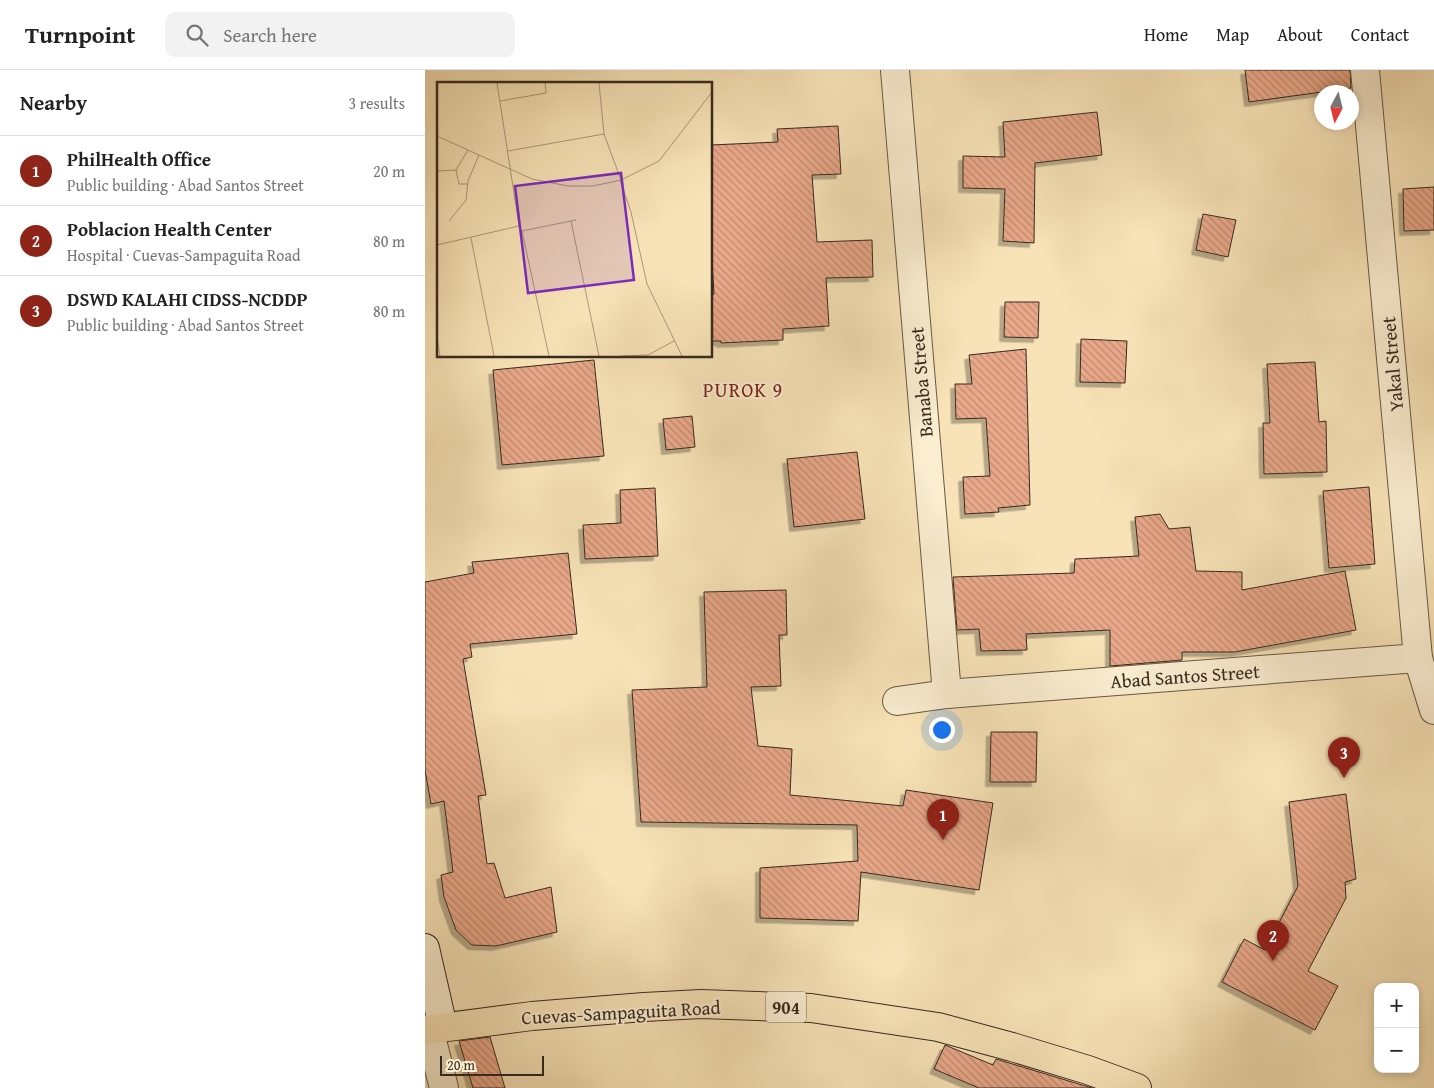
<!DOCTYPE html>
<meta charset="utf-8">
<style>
:root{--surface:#fff;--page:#f2f2f2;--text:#222;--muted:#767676;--line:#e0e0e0;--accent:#8f2418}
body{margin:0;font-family:"Gentium Book Plus",serif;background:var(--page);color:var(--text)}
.controls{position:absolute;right:15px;bottom:15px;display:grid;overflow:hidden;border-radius:10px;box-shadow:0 2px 8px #0003}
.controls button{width:45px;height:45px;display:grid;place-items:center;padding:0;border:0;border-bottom:1px solid var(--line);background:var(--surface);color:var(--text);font:25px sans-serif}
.compass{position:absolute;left:889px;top:15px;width:45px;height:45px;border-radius:50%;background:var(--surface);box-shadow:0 2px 8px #0003;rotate:187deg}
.scale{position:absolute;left:15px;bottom:12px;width:104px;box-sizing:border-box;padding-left:5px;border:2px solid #372a1e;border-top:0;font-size:14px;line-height:18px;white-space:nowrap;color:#372a1e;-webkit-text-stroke:4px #faedd0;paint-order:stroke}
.you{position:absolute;left:516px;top:659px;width:18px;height:18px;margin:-12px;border:4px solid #fff;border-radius:50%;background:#1a73e8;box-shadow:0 0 0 8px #1a73e833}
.badge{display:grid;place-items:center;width:32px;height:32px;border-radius:50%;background:var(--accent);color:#fff;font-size:16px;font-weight:700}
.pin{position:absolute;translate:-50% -41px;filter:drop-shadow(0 1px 2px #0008)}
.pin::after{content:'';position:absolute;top:26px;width:18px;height:15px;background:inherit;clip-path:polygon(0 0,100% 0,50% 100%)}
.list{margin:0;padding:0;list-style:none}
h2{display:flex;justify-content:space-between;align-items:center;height:65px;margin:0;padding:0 20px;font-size:21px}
h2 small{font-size:16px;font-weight:400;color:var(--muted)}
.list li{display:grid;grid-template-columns:32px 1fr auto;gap:15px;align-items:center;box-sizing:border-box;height:70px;padding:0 20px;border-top:1px solid var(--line)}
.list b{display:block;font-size:19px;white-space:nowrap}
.list p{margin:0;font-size:16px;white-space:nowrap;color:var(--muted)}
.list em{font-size:16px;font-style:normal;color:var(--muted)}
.icon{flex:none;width:28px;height:28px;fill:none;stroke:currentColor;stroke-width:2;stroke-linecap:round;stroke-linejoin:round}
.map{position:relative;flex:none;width:1009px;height:1018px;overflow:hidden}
header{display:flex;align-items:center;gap:30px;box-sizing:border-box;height:70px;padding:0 25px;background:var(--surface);border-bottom:1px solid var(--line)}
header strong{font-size:24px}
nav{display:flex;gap:28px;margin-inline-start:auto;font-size:18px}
.search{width:350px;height:45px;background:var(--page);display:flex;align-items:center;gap:12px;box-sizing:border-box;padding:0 18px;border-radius:10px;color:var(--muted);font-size:19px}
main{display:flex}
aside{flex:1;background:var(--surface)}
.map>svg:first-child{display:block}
.building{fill:url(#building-back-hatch);stroke:#372a1e;filter:url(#shadow)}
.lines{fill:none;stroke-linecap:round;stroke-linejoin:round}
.street-casing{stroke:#675844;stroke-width:30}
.secondary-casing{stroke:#372a1e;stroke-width:30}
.primary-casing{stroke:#372a1e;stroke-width:30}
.street{stroke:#faedd0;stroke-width:28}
.secondary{stroke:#faedd0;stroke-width:28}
.primary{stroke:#f7e3b7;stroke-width:28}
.labels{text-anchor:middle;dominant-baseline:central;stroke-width:4;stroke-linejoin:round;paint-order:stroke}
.shield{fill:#faedd0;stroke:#726453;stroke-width:1}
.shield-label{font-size:18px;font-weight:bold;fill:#372a1e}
.street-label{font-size:19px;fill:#372a1e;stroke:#faedd0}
.neighbourhood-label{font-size:20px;letter-spacing:1px;fill:#7a1f14;stroke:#faedd0}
.inset-road{fill:none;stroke:#aa997a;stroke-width:1}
.view{fill:#7b2cbf;fill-opacity:0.15;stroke:#7b2cbf;stroke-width:2.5}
.inset-edge{fill:none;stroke:#372a1e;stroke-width:2.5}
</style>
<header>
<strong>Turnpoint</strong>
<div class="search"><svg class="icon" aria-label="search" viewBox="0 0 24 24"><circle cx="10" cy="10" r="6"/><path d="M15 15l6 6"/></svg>Search here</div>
<nav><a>Home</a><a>Map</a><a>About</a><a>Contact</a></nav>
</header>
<main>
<aside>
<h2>Nearby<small>3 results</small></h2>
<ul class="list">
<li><span class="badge">1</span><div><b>PhilHealth Office</b><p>Public building · Abad Santos Street</p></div><em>20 m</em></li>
<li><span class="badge">2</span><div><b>Poblacion Health Center</b><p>Hospital · Cuevas-Sampaguita Road</p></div><em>80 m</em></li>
<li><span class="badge">3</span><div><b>DSWD KALAHI CIDSS-NCDDP</b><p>Public building · Abad Santos Street</p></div><em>80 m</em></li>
</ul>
</aside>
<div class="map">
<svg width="1009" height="1018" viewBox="0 0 1009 1018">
<defs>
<pattern id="building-back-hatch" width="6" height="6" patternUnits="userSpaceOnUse" patternTransform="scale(1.25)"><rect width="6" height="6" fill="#e9a889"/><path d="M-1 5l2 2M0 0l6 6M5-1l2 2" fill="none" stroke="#be896f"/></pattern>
<filter id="shadow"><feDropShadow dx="-4.5" dy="4.5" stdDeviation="0" flood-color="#0004"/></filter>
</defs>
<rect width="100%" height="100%" fill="#f7e3b7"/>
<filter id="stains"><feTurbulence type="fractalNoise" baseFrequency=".004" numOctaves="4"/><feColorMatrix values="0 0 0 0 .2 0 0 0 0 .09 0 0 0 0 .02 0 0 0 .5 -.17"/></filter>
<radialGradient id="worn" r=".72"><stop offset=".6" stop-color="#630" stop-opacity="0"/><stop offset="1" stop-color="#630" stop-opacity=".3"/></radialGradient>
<g class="building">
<path d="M 820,0 L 925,0 L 926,18 L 824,32 Z"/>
<path d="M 672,42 L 677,85 L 610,93 L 609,173 L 578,171 L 580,119 L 538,118 L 538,86 L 580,87 L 578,52 Z"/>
<path d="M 413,56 L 416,104 L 387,105 L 392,172 L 447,170 L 448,207 L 401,208 L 404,256 L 358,259 L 358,270 L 296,273 L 296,271 L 286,271 L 286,225 L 289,224 L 286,177 L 286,75 L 353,72 L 352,59 Z"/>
<path d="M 1009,117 L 1009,160 L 979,161 L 978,119 Z"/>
<path d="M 778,144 L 811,150 L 803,187 L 771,180 Z"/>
<path d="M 580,232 L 614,232 L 613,268 L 579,267 Z"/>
<path d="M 656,269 L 702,271 L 700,313 L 655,312 Z"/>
<path d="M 601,279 L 605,435 L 573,438 L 574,442 L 540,444 L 538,407 L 565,406 L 561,348 L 531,349 L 530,314 L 547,314 L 544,285 Z"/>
<path d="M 169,290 L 179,386 L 77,395 L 68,300 Z"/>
<path d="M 890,292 L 894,352 L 901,351 L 902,402 L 839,404 L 838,353 L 845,353 L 842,294 Z"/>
<path d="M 267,346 L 270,377 L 241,380 L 238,349 Z"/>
<path d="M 432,382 L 440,449 L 369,457 L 362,389 Z"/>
<path d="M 944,417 L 950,494 L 904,498 L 898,421 Z"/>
<path d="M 230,418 L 233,486 L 160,489 L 158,455 L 196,453 L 195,420 Z"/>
<path d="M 735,444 L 744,459 L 765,457 L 771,501 L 817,502 L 817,520 L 920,501 L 931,560 L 810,582 L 757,582 L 757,590 L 685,596 L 685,560 L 601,564 L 602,580 L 556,581 L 554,559 L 532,560 L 528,507 L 649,503 L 650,489 L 714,486 L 710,447 Z"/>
<path d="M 143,483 L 152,564 L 45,574 L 47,587 L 38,589 L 61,725 L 53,726 L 62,794 L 69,793 L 80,828 L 126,817 L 132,862 L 71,876 L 47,875 L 31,860 L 19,827 L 16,805 L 28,802 L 19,731 L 6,734 L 0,700 L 0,512 L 49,503 L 47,492 Z"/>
<path d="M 361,520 L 362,565 L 354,565 L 356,616 L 326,617 L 333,676 L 367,679 L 365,725 L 478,736 L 481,720 L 568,733 L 554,820 L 436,802 L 433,851 L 335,848 L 335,798 L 433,791 L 432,755 L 216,752 L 207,620 L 282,617 L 279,522 Z"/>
<path d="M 566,662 L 612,662 L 611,712 L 565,712 Z"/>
<path d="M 921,724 L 931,809 L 920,812 L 921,828 L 883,901 L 913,916 L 890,960 L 797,912 L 819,869 L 840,880 L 873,816 L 864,732 Z"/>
<path d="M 65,967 L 80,1018 L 48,1018 L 34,971 Z"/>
<path d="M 520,975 L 568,995 L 571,989 L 667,1018 L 554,1018 L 509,999 Z"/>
</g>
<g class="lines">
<g class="street-casing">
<g id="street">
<path d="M 470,0 L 522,624"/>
<path d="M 940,0 L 993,588"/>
<path d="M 472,631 L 522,624 L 993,588 L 1009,640"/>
<path d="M 4,959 L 19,1018"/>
</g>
</g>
<g class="secondary-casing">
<path id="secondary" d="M 0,878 L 18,957"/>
</g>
<g class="primary-casing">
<path id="primary" d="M 0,960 L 107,946 L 219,937 L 276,934 L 386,938 L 513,957 L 587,977 L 663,1000 L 712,1018"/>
</g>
<use href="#street" class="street"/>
<use href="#secondary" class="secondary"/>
<use href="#primary" class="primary"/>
</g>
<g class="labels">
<rect class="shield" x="341" y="921.5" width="40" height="31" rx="4"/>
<g class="shield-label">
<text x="361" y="937">904</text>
</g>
<g class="street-label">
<text transform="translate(967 294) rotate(-95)">Yakal Street</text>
<text transform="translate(496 312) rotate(-95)">Banaba Street</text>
<text transform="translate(760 606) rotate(-4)">Abad Santos Street</text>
<text transform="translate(196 942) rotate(-3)">Cuevas-Sampaguita Road</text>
</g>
<g class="neighbourhood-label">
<text x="318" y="319">PUROK 9</text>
</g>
</g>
<g transform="translate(12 12)">
<rect width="275" height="275" fill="#f7e3b7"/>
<path class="inset-road" d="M 60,1 L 82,144M 162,1 L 167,52 L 184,98M 63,19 L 109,11 L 108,1M 0,54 L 95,97 L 131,104 L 156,104 L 184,98 L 222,79 L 275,10M 71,69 L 167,52M 19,88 L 22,102 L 30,102M 0,89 L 19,88 L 31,68M 183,98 L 194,130 L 210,202 L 245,274M 12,139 L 29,118 L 31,99 L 42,73M 134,139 L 162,274M 85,149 L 112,274M 34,156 L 57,274M 0,163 L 82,144 L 85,149 L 139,138M 0,255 L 3,274M 184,274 L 211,273 L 237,259"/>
<path class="view" d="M 184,91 L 197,198 L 91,211 L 78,104 Z"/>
<rect width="275" height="275" class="inset-edge"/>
</g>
<rect width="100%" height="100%" filter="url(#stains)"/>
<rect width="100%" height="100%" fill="url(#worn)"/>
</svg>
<div class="controls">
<button>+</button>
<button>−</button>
</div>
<svg class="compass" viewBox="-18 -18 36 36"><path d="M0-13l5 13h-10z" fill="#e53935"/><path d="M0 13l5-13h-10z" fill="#767676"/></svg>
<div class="scale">20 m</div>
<div class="you"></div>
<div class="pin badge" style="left:518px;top:770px">1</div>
<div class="pin badge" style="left:848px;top:891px">2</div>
<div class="pin badge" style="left:919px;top:708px">3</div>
</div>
</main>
